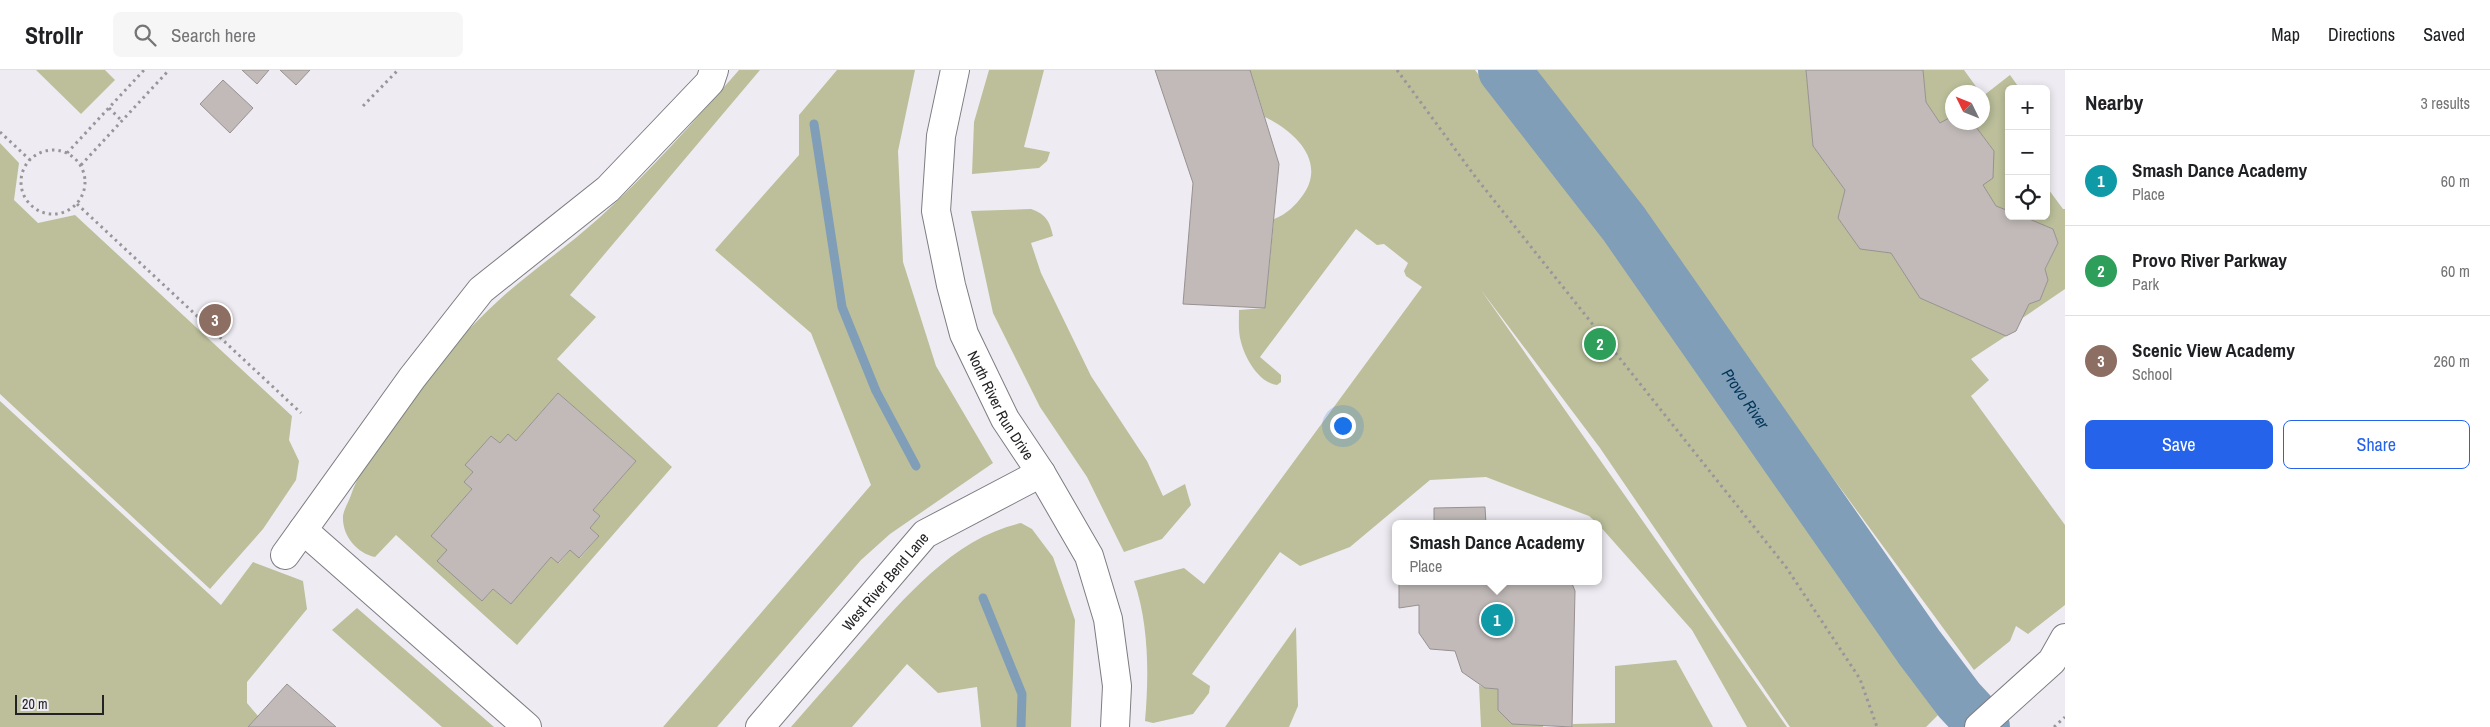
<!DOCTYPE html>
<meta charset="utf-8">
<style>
:root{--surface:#fff;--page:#f6f6f6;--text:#202124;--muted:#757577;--line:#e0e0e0;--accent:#2563eb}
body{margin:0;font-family:"Archivo Narrow",sans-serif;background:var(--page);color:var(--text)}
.controls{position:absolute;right:15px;top:15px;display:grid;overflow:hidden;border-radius:8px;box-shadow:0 2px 8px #0003}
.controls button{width:45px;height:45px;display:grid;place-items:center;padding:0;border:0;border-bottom:1px solid var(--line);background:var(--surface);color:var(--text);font:25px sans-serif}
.compass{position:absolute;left:1945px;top:15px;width:45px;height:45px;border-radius:50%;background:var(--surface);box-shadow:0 2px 8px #0003;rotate:313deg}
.scale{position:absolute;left:15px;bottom:12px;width:89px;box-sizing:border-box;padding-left:5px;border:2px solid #232224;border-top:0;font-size:14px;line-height:18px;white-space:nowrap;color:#232224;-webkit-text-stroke:4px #eeecf2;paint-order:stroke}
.you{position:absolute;left:1342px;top:355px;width:18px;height:18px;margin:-12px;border:4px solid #fff;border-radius:50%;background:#1a73e8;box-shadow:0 0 0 8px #1a73e833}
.badge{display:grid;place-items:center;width:32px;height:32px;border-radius:50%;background:var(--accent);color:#fff;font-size:16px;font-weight:700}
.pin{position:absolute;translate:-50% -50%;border:2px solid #fff;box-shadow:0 1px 5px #0006}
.popup{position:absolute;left:1392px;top:450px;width:210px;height:65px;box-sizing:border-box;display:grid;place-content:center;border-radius:8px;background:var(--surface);filter:drop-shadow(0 1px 4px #0005);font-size:16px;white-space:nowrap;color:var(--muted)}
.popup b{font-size:19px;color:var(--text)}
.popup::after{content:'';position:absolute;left:50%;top:100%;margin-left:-10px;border:10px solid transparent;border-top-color:var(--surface)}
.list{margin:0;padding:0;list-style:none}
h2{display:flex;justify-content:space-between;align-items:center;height:65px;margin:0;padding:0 20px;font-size:21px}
h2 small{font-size:16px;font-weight:400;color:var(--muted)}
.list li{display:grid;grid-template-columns:32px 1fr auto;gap:15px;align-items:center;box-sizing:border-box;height:90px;padding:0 20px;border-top:1px solid var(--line)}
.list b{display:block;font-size:19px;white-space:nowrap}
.list p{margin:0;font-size:16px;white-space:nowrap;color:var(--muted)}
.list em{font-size:16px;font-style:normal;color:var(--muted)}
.actions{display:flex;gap:10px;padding:15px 20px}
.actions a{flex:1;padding:11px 0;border:1px solid var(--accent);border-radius:8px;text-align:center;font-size:18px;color:var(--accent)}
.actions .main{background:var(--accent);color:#fff}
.icon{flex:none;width:28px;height:28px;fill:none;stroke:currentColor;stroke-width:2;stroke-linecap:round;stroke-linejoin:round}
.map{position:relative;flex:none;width:2065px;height:657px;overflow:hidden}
header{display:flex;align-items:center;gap:30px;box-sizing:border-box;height:70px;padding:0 25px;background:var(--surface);border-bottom:1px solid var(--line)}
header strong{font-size:24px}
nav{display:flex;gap:28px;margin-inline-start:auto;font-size:18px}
.search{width:350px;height:45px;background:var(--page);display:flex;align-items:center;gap:12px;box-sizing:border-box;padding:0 18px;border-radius:8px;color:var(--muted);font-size:19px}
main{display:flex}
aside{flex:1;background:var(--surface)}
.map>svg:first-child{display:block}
.green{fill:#bcbf9a;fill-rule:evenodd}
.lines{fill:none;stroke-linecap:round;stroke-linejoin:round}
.stream{stroke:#809eb8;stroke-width:9}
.river{stroke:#809eb8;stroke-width:52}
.building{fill:#c1bab9;stroke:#979190}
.minor-casing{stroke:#7d7c81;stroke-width:30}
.path{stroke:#98969a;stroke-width:3;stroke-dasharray:2.5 4;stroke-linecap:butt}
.minor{stroke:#fff;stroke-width:28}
.labels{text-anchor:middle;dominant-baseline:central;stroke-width:4;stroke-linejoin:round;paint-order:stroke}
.street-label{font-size:15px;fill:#232224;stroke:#eeecf2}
.water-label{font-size:16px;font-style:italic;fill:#003356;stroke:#eeecf2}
</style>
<header>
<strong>Strollr</strong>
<div class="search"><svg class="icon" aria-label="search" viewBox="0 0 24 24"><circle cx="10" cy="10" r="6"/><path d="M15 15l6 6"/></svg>Search here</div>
<nav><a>Map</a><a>Directions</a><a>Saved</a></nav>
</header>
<main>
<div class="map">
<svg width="2065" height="657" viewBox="0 0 2065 657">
<rect width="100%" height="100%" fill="#eeecf2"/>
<g class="green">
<path d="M 36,0 L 105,0 L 115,10 L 81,44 Z"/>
<path d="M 739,0 L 760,0 L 570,225 L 596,247 L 557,289 L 672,397 L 517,575 L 396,465 L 375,487 C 357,483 342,466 343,446 C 344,439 349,431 351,425 C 377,357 446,279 499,230 C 531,201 567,177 599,148 C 649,103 694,51 739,0 ZM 558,323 L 636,391 L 593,440 L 600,446 L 590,458 L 599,466 L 580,488 L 570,480 L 559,493 L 551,487 L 511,534 L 493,519 L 482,531 L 447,480 L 431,466 L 472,419 L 464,412 L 473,402 L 466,395 L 491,366 L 500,373 L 508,364 L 516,371 Z"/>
<path d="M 837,0 L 915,0 L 898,81 L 903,192 L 936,296 L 993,393 L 890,464 L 861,490 L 717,657 L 663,657 L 871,415 L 811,263 L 715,180 L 799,85 L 799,45 Z"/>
<path d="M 989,0 L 1044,0 L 1024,77 L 1050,82 L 1047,91 L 1039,98 L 972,104 L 974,52 Z"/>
<path d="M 1250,0 L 1475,0 L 1606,171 L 1938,645 L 1926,657 L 1790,657 L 1600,378 L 1481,220 L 1787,657 L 1747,657 L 1692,560 L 1598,454 L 1589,446 L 1486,407 L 1430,410 L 1350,477 L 1300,496 L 1280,482 L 1192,604 L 1210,616 L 1209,623 L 1193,644 L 1153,653 L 1145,651 C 1149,606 1149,554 1134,511 L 1184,498 L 1204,514 L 1422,217 L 1406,206 L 1404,201 L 1408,193 L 1384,174 L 1377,175 L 1356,159 L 1260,287 L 1281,305 L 1281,312 L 1277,315 C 1259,313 1245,288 1241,272 C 1238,262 1239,250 1239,240 L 1265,238 L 1274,149 C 1287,144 1295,136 1303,125 C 1327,91 1294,61 1265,47 Z"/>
<path d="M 1533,0 L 1806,0 L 1813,76 L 1845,120 L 1838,148 L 1860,179 L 1891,183 L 1920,228 L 2006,266 L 1971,289 L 1989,310 L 1971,326 L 2065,455 L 2065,535 L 2028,564 L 2016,556 L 2010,571 L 1974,600 Z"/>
<path d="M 1923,0 L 1964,0 L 1980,22 L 1952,22 L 1952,49 L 1949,48 L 1940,53 L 1926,32 Z"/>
<path d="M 2010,5 L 2020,19 L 2009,19 L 2009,141 L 1996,136 L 1983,115 L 1994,81 L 1973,53 L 1970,53 L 1982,52 L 1983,26 Z"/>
<path d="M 0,73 L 19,93 L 14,130 L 38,153 L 75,145 L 292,346 L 289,370 L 299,391 L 296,410 L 263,459 L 210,519 L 0,324 Z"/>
<path d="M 2046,116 L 2063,139 L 2065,139 L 2065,219 L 2021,249 L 2029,234 L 2040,230 L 2048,210 L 2045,199 L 2058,173 L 2053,159 L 2022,146 L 2046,146 Z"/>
<path d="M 1031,139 C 1046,144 1050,152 1053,166 L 1031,173 L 1041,203 L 1091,306 L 1147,391 L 1163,426 L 1185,414 L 1191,435 L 1162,469 L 1124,482 L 1087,407 L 1040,337 L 993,243 L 971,141 Z"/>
<path d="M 0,331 L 221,535 L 253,492 L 303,511 L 307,539 L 247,612 L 247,633 L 258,646 L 248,657 L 0,657 Z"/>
<path d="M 1021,453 L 1032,459 L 1053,487 L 1075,550 L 1071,657 L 981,657 L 977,617 L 938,623 L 907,594 L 852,657 L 791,657 C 814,630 838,604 861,577 C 905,527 954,468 1021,453 Z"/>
<path d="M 357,538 L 494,657 L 442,657 L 332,560 Z"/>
<path d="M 1296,557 L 1298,636 L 1289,657 L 1225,657 Z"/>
<path d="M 1676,590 L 1713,657 L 1572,657 L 1573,654 L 1615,653 L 1615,596 Z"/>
<path d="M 1479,615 L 1485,618 L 1498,619 L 1498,640 L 1512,654 L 1543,655 L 1543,657 L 1481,657 Z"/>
</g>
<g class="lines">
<g class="stream">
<path d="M 814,54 L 842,237 L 876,321 L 916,396"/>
<path d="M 983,528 L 1022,624 L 1021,657"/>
</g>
<path class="river" id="s1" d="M 1504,0 L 1624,154 L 1919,577 L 1959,630 L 1984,657"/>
</g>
<g class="building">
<path d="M 242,0 L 269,0 L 257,14 Z"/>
<path d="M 280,0 L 310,0 L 296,15 Z"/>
<path d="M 1155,0 L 1250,0 L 1279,94 L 1265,238 L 1183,234 L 1193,113 Z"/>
<path d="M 1806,0 L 1923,0 L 1926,32 L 1940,53 L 1949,48 L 1952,49 L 1952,52 L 1973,53 L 1994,81 L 1993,108 L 1983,115 L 1996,136 L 2009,141 L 2009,146 L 2022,146 L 2053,159 L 2058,173 L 2045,199 L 2048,210 L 2040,230 L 2029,234 L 2016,261 L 2006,266 L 1920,228 L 1891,183 L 1860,179 L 1838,148 L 1845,120 L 1813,76 Z"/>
<path d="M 223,10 L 253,38 L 230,63 L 200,34 Z"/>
<path d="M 558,323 L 636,391 L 593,440 L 600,446 L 590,458 L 599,466 L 579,488 L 570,480 L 558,493 L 551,487 L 511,534 L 493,519 L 482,531 L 437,491 L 447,480 L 431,466 L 472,419 L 464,412 L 473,402 L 465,395 L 491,366 L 500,373 L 508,364 L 516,371 Z"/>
<path d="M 1485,437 L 1486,454 L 1434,454 L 1434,438 Z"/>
<path d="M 1399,511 L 1571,511 L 1575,521 L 1572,657 L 1512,654 L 1498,640 L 1498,619 L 1485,618 L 1462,602 L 1455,581 L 1430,579 L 1419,563 L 1419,535 L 1399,538 Z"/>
<path d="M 287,614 L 336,657 L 248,657 Z"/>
</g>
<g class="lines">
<g class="minor-casing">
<g id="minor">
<path id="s2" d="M 955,0 L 941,66 L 936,141 L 951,215 L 964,264 L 1005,349 L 1041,403 L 1089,486 L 1108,549 L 1117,616 L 1115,657"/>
<path d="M 303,460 L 527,657"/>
<path d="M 285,485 L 412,308 L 481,220 L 608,119 L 710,12 L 714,0"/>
<path id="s3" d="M 760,657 L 925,464 L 1041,403"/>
<path d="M 1979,657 L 2052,591 L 2065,568"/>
</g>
</g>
<g class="path">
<path d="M 1397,0 L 1477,109 L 1786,497 L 1860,609 L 1877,657"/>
<path d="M 363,36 L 398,0"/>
<path d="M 109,38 L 122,51"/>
<path d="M 0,62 L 30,90"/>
<circle cx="53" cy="112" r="32"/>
<path d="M 67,83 L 144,0"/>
<path d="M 81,95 L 169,0"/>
<path d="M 77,134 L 301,343"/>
<path d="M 2054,657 L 2065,647"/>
</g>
<use href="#minor" class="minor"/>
</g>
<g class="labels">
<g class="street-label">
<text stroke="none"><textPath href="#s2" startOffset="349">North River Run Drive</textPath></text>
<text stroke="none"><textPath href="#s3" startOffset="192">West River Bend Lane</textPath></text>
</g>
<g class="water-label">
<text stroke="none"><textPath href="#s1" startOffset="408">Provo River</textPath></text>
</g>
</g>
</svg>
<div class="controls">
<button>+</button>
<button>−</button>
<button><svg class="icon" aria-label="locate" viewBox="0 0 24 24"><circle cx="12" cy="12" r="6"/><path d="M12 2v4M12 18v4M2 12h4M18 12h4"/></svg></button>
</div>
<svg class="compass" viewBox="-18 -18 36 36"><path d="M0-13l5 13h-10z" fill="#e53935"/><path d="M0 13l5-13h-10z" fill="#757577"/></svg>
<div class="scale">20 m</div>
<div class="you"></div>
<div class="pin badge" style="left:1497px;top:550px;background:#0f9aa8">1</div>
<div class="popup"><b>Smash Dance Academy</b>Place</div>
<div class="pin badge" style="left:1600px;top:274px;background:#2e9e5b">2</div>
<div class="pin badge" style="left:215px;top:250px;background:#8d6e63">3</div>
</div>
<aside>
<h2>Nearby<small>3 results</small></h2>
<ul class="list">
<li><span class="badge" style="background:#0f9aa8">1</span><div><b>Smash Dance Academy</b><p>Place</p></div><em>60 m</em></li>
<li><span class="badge" style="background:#2e9e5b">2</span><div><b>Provo River Parkway</b><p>Park</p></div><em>60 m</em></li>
<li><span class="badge" style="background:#8d6e63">3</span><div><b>Scenic View Academy</b><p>School</p></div><em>260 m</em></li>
</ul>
<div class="actions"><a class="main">Save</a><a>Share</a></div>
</aside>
</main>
